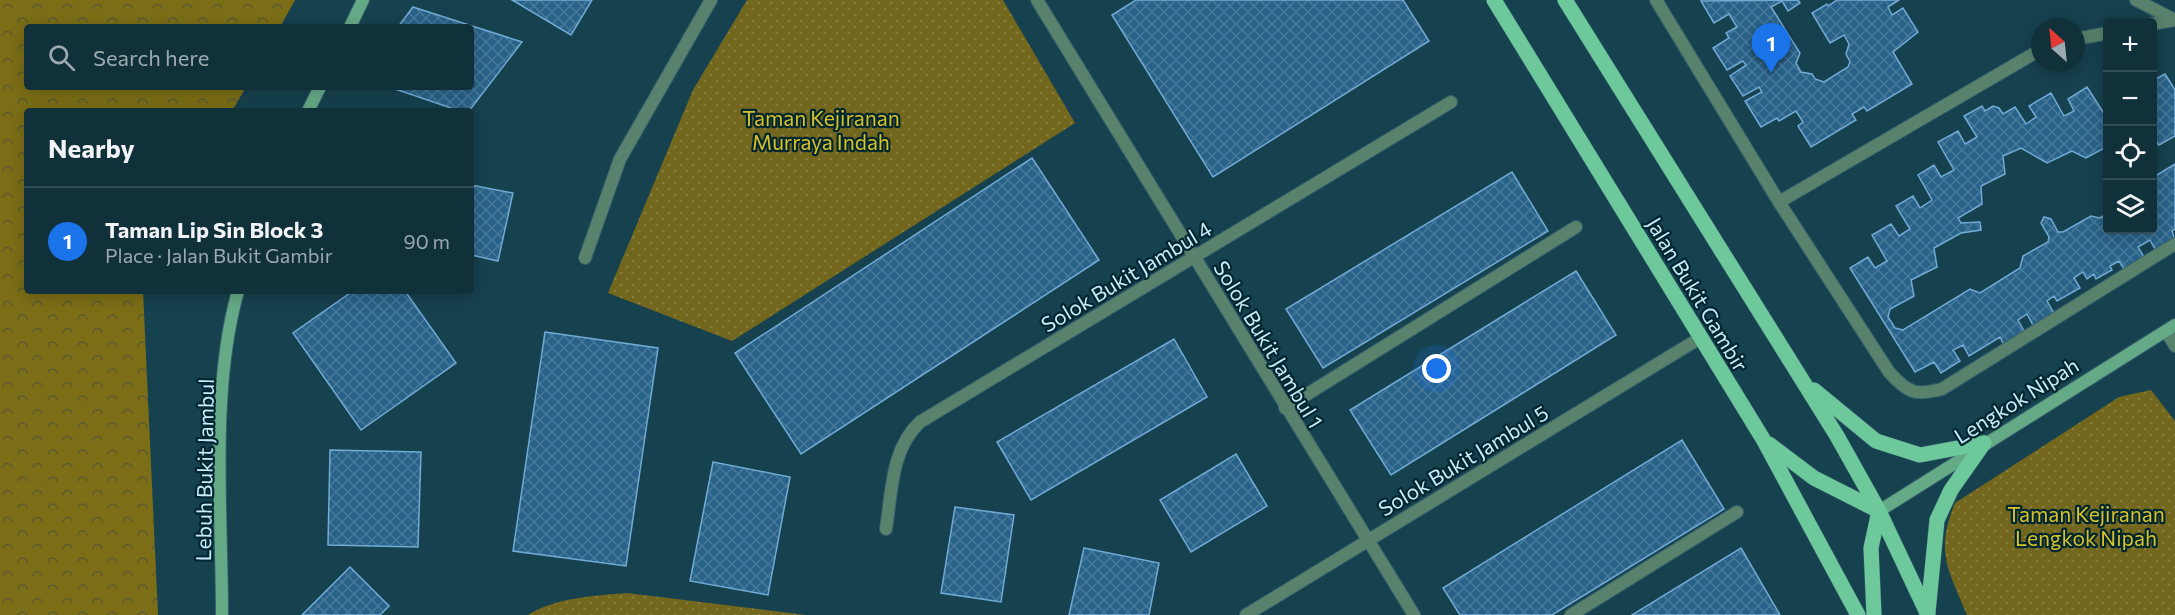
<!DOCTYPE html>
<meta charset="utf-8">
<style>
:root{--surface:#10313a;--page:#1e3d45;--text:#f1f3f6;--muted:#9ca9af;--line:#304c54;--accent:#1a73e8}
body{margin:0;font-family:Commissioner,sans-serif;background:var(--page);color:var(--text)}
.controls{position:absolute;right:18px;top:18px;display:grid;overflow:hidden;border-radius:6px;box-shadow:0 3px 15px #0003}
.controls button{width:54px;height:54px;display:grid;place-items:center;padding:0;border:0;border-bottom:2px solid var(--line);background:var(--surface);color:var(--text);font:30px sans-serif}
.compass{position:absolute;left:2031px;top:18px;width:54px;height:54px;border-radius:50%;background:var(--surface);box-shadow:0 3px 15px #0003;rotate:333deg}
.you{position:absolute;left:1437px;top:369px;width:21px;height:21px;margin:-15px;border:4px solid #fff;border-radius:50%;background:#1a73e8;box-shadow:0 0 0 9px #1a73e833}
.badge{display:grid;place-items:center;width:39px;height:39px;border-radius:50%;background:var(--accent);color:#fff;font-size:20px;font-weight:700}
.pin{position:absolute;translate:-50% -50px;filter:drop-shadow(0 2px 3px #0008)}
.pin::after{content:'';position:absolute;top:32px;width:21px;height:18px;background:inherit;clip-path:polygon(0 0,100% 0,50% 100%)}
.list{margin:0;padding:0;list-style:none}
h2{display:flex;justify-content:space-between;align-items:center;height:78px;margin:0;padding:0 24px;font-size:26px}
h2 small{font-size:20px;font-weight:400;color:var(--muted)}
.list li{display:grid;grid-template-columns:39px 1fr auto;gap:18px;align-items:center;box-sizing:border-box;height:108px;padding:0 24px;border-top:2px solid var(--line)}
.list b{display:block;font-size:22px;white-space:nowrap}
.list p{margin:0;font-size:20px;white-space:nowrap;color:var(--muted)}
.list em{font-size:20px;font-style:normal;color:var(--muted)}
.icon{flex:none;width:33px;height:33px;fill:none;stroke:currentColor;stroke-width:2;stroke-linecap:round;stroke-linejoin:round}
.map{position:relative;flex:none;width:2175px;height:615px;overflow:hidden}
.search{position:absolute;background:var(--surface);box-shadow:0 3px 15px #0003;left:24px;top:24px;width:450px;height:66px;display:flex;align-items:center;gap:15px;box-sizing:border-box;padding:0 21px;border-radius:6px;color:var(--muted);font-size:22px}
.panel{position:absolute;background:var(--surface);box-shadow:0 3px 15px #0003;left:24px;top:108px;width:450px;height:186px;border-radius:6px}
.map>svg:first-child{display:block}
.green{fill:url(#green-dots)}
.forest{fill:url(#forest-crowns)}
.building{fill:url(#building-cross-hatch);stroke:#71abd5;stroke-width:1.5}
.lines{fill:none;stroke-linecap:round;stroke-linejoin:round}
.lane-casing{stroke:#36606d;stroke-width:14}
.street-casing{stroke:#36606d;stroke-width:14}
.secondary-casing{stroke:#36606d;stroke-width:14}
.primary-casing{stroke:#36606d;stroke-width:16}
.lane{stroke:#58826c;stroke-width:12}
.street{stroke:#58826c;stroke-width:12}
.secondary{stroke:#65aa87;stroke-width:12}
.primary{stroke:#6dc89b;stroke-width:15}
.labels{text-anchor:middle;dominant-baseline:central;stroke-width:4.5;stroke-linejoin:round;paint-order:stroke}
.park-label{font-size:21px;fill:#d7c228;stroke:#032731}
.street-label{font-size:21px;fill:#c7ecf9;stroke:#032731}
</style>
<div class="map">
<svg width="2175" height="615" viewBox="0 0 2175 615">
<defs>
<pattern id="green-dots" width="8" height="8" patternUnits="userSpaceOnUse" patternTransform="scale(1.5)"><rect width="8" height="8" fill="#72671c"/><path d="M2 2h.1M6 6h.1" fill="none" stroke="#857d3e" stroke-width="1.8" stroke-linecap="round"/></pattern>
<pattern id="forest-crowns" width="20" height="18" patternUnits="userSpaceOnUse" patternTransform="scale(1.5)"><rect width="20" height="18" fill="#7b6e17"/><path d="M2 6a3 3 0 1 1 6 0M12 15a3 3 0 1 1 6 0" fill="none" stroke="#5c5a31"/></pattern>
<pattern id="building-cross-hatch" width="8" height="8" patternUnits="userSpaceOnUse" patternTransform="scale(1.5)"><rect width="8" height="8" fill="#296289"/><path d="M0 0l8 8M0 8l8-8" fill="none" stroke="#47799a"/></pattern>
</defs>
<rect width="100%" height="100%" fill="#16414e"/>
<g class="green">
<path d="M 747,0 L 1003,0 L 1075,123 L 732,341 L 608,293 L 693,90 Z"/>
<path d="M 2151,390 L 2175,421 L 2175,615 L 1967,615 C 1948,569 1935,552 1955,503 L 2119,397 Z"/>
<path d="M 627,593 L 806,615 L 528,615 C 557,597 594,596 627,593 Z"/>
</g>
<path class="forest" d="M 0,0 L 295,0 L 280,27 L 27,27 L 27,87 L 246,87 L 232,111 L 27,111 L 27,291 L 143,291 L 158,615 L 0,615 Z"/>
<g class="building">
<path d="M 512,0 L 592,0 L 571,35 Z"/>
<path d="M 1136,0 L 1403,0 L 1429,41 L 1213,177 L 1112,15 Z"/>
<path d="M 1798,0 L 1800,3 L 1788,11 L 1782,1 L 1771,7 L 1800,53 L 1796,63 L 1801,72 L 1812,74 L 1815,79 L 1824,82 L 1848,67 L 1850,62 L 1846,54 L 1849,44 L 1844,35 L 1830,43 L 1812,13 L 1827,4 L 1828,6 L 1837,0 L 1899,0 L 1888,7 L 1892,15 L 1903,8 L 1918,32 L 1893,52 L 1912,84 L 1867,111 L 1864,107 L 1852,114 L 1856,120 L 1811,147 L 1798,126 L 1803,122 L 1796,111 L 1779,121 L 1777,118 L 1761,127 L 1745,101 L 1762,92 L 1759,87 L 1743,96 L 1730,76 L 1746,65 L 1743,61 L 1727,70 L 1713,48 L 1729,38 L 1726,33 L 1737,27 L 1729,14 L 1714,23 L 1701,1 Z"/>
<path d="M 413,7 L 522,42 L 469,111 L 460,111 L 389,87 L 471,87 L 471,27 L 398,27 Z"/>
<path d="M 2165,74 L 2175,90 L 2175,136 L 2159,145 L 2152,139 L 2152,81 Z"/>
<path d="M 2087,87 L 2103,112 L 2108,110 L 2108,146 L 2086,158 L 2072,151 L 2047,163 L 2021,148 L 2003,156 L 2005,174 L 1981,186 L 1982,204 L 1958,218 L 1961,223 L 1980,222 L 1981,230 L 1961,233 L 1934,248 L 1937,267 L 1911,280 L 1914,296 L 1890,309 L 1888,317 L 1895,328 L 1903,330 L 1970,289 L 1980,293 L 2020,268 L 2023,256 L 2048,242 L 2049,237 L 2041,223 L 2044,217 L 2051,219 L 2058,232 L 2063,232 L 2091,216 L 2100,218 L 2108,213 L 2108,230 L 2152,230 L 2152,178 L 2175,164 L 2175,229 L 2172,231 L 2175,240 L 2156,251 L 2150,240 L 2138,247 L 2144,257 L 2124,269 L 2119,261 L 2110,266 L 2112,270 L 2096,279 L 2094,274 L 2087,279 L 2083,272 L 2074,278 L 2080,288 L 2057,301 L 2054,296 L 2047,301 L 2055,315 L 2034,327 L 2027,314 L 2018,320 L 2025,333 L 2004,345 L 2000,337 L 1969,356 L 1963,345 L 1953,350 L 1960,361 L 1941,373 L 1934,362 L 1915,372 L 1850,268 L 1868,257 L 1875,268 L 1887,261 L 1872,235 L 1891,224 L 1899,236 L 1910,229 L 1896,206 L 1913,196 L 1920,208 L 1932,200 L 1918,175 L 1934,165 L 1941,177 L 1954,170 L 1938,142 L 1958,131 L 1965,144 L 1977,137 L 1964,116 L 1982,106 L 1985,111 L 1993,106 L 1999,108 L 2003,114 L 2015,107 L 2026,124 L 2036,117 L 2029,106 L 2051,93 L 2064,116 L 2074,111 L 2068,99 Z"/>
<path d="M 1032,158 L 1099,260 L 801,454 L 735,353 Z"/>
<path d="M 1512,172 L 1548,231 L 1323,368 L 1286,309 Z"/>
<path d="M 471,185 L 513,193 L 498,261 L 471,255 Z"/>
<path d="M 1576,271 L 1616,335 L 1391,475 L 1350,410 Z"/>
<path d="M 353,291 L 405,291 L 456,363 L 361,430 L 293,333 Z"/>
<path d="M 545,332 L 658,348 L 626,566 L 513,551 Z"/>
<path d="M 1174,339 L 1207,397 L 1031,500 L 997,442 Z"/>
<path d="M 1682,440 L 1724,509 L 1552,615 L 1460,615 L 1443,588 Z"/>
<path d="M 330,450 L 421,452 L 418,547 L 328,545 Z"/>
<path d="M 1236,454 L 1267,506 L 1191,552 L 1160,500 Z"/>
<path d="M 713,462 L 790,477 L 768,595 L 690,581 Z"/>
<path d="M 955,507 L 1014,515 L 1001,602 L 941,593 Z"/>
<path d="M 1084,548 L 1159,563 L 1149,615 L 1069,615 Z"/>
<path d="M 1741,548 L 1780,615 L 1632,615 Z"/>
<path d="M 350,567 L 389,606 L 380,615 L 302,615 Z"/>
</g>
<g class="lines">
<g class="lane-casing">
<g id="lane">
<path d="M 1656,0 L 1779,202 L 1889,372 C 1908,393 1915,396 1942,389 L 2175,244"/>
<path d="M 2136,0 L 2175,20"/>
<path d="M 2152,24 L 2174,20"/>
<path d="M 2076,39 L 2108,33"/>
<path d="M 1779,202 L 2040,50"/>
<path d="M 1285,408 L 1576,227"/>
<path d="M 1571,615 L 1737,512"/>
</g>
</g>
<g class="street-casing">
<g id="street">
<path d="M 1037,0 L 1414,615"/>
<path d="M 585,258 L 620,159 L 711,0"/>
<path d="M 2166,331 L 2175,346"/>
<path d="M 886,529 C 892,491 891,449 920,422 L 1451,102"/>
<path d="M 1246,615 L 1700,338"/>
</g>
</g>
<g class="secondary-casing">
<g id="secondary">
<path d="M 350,27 L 363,0"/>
<path d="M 308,111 L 320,87"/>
<path d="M 1879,511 L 2175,325"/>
<path d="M 222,615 C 222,512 210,390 238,291"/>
</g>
</g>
<g class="primary-casing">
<g id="primary">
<path d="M 1494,0 L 1763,439 L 1858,615"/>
<path d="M 1565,0 L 1837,436 L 1879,511 L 1928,615"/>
<path d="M 1814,390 L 1876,441 L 1920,455 L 1984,443"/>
<path d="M 1769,444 L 1814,478 L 1879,511"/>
<path d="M 1928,612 L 1937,520 L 1951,490 L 1984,443"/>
<path d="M 1874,615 L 1871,548 L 1879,511"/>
</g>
</g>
<use href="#lane" class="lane"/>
<use href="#street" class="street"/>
<use href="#secondary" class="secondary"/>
<use href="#primary" class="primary"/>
</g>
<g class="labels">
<g class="park-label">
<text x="821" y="117">Taman Kejiranan<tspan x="821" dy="24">Murraya Indah</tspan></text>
<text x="2086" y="513">Taman Kejiranan<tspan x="2086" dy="24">Lengkok Nipah</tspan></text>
</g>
<g class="street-label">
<text transform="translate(1126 276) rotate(-31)">Solok Bukit Jambul 4</text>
<text transform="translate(1698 294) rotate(59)">Jalan Bukit Gambir</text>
<text transform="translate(1269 344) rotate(59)">Solok Bukit Jambul 1</text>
<text transform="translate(2016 400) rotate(-32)">Lengkok Nipah</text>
<text transform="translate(1463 460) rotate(-31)">Solok Bukit Jambul 5</text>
<text transform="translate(204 470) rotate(-89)">Lebuh Bukit Jambul</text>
</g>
</g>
</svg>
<div class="controls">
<button>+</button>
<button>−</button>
<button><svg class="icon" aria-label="locate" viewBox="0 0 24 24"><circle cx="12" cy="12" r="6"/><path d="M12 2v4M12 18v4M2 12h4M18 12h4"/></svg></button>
<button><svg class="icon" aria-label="layers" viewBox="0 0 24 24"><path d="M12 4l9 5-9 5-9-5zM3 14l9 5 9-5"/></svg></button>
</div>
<svg class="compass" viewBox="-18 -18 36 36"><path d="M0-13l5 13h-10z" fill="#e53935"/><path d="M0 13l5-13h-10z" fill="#9ca9af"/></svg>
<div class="you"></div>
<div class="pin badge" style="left:1771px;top:73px">1</div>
<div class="search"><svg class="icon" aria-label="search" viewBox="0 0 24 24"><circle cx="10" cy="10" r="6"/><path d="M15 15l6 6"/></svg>Search here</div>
<section class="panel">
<h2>Nearby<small></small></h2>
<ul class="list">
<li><span class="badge">1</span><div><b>Taman Lip Sin Block 3</b><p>Place · Jalan Bukit Gambir</p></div><em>90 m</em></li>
</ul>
</section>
</div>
